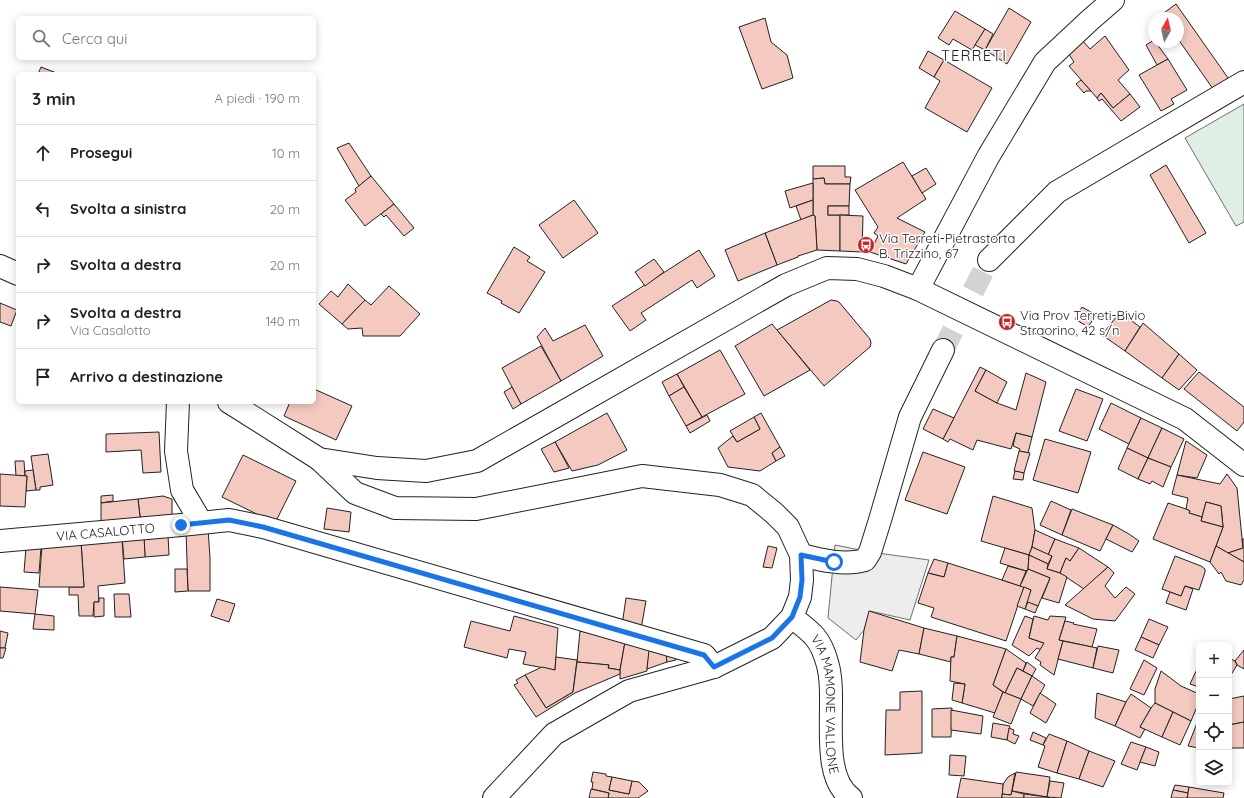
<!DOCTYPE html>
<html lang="it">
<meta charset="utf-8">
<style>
:root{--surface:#fff;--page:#f6f6f6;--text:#222;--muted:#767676;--line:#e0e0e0}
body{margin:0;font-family:Quicksand,sans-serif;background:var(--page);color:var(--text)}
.controls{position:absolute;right:12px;bottom:12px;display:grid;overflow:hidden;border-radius:6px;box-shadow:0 2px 10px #0003}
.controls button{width:36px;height:36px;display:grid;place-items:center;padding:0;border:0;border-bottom:1px solid var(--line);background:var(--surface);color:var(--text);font:20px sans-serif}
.compass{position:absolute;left:1148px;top:12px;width:36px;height:36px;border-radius:50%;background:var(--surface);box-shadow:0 2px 10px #0003;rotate:8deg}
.stop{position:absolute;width:12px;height:12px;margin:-9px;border:3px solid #1a73e8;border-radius:50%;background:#fff}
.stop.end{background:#1a73e8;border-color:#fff;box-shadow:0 1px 4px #0008}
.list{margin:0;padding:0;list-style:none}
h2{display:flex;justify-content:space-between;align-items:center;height:52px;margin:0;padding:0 16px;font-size:17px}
h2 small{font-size:13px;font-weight:400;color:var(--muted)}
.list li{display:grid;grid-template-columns:26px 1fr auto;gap:12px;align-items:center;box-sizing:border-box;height:56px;padding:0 16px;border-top:1px solid var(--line)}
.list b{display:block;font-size:15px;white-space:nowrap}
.list p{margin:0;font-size:13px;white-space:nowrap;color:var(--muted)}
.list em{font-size:13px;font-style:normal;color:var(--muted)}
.icon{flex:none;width:22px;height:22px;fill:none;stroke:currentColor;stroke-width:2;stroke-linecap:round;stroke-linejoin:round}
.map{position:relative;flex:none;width:1244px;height:798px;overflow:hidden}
.search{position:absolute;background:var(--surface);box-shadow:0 2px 10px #0003;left:16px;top:16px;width:300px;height:44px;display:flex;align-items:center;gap:10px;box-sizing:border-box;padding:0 14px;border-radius:6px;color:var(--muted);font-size:15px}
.panel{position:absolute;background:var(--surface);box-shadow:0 2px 10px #0003;left:16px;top:72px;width:300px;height:332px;border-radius:6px}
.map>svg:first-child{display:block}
.green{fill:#e0efe3;stroke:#6f6f6f}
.parking{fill:#ededed;stroke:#6f6f6f}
.building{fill:#f3c9c0;stroke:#222}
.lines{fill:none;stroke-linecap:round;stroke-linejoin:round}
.minor-tunnel{stroke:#d3d3d3;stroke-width:22;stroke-dasharray:22 11;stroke-linecap:butt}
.minor-casing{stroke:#222;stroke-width:24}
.tertiary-casing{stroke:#222;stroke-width:24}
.secondary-casing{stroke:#222;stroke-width:24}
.minor{stroke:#fff;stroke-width:22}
.tertiary{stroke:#fff;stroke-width:22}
.secondary{stroke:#fff;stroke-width:22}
.route{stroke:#1a73e8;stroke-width:5}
.labels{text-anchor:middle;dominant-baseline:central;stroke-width:3;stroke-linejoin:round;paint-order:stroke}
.poi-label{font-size:13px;fill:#222;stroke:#fff;text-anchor:start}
.street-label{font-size:13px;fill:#222;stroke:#fff}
.quarter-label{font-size:15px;letter-spacing:1px;fill:#222;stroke:#fff}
</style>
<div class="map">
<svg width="1244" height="798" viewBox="0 0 1244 798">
<rect width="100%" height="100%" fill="#fff"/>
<path class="green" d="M 1244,104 L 1244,222 L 1236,226 L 1185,138 Z"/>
<path class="parking" d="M 835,545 L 870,552 L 929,560 L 910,620 L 870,611 L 864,630 L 856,640 L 828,618 Z"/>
<g class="building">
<path d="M 1176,4 L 1233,85 L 1218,96 L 1178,39 L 1178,18 L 1157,18 Z"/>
<path d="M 1009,8 L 1031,22 L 1007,64 L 985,50 Z"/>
<path d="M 955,11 L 985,29 L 972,50 L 953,39 L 949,45 L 938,38 Z"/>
<path d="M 765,18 L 771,42 L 787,55 L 793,78 L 762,89 L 739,27 Z"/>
<path d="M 985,29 L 993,34 L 985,50 L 975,45 Z"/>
<path d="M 1105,36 L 1129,70 L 1118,80 L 1130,94 L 1113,108 L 1101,93 L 1097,98 L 1069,66 L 1074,62 L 1068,53 L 1082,40 L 1090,49 Z"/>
<path d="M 1154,40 L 1168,59 L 1157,65 L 1146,45 Z"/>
<path d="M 928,51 L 944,60 L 934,77 L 919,68 Z"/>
<path d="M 1168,59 L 1187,90 L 1171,99 L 1174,104 L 1161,111 L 1139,75 Z"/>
<path d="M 944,60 L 992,88 L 967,132 L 925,108 L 940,81 L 934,77 Z"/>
<path d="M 41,67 L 59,74 L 38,74 Z"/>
<path d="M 1081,80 L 1091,91 L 1086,91 L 1084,93 L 1076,84 Z"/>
<path d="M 1101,93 L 1113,108 L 1130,94 L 1140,107 L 1121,121 L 1102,99 L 1099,101 L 1097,98 Z"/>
<path d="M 349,143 L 371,176 L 359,186 L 337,148 Z"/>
<path d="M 903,162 L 926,199 L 897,218 L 925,232 L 906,264 L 870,252 L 878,236 L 874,233 L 878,227 L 855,190 Z"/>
<path d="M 1166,165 L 1206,233 L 1189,243 L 1150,175 Z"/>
<path d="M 813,166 L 845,166 L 845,177 L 851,177 L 850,184 L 825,184 L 824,178 L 813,179 Z"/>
<path d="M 926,168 L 936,184 L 922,193 L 912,176 Z"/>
<path d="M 371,176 L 394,204 L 365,226 L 345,200 L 356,192 L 355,189 Z"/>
<path d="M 824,178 L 825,184 L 850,184 L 849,206 L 828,206 L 828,215 L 840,215 L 840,251 L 817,250 L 815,216 L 813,215 L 813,179 Z"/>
<path d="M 813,183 L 813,200 L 790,208 L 785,191 Z"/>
<path d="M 574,200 L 598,233 L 563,258 L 539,225 Z"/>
<path d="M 813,200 L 813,215 L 801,220 L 796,206 Z"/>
<path d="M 394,204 L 414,228 L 404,236 L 386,215 L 384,217 L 381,214 Z"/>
<rect x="828" y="206" width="21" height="9"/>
<path d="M 813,215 L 815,216 L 817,250 L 798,256 L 798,257 L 777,265 L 765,233 Z"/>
<path d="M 840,215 L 863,216 L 862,252 L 840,251 Z"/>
<path d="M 765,233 L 777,265 L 738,281 L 725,250 Z"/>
<path d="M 514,247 L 530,257 L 527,261 L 545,272 L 519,313 L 501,303 L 502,301 L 487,293 Z"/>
<path d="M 699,250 L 715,276 L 697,288 L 692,280 L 641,313 L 646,320 L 630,331 L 612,306 Z"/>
<path d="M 654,259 L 664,272 L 645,286 L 635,272 Z"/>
<path d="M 348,284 L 365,300 L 342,324 L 319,304 L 331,291 L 338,297 Z"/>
<path d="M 389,286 L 420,314 L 400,336 L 363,336 L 362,328 L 348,329 L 342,324 L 365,300 L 371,305 Z"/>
<path d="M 831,300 L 837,301 L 839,302 L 870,339 L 871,343 L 870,347 L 824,386 L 777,330 Z"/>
<path d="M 0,303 L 17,310 L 11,326 L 0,322 Z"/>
<path d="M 1082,307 L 1096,315 L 1088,327 L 1075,319 Z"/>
<path d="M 1120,312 L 1140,327 L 1125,351 L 1102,335 Z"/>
<path d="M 1143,323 L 1179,354 L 1162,378 L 1125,351 Z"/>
<path d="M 772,324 L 810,370 L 764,396 L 735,346 Z"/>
<path d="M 585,325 L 603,356 L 561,381 L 537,337 L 545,328 L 553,341 Z"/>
<path d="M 541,346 L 561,381 L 521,404 L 502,368 Z"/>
<path d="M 720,350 L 745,394 L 702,417 L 677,374 Z"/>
<path d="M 1179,354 L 1197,370 L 1179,390 L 1162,378 Z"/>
<path d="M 980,367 L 986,370 L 975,391 L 997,403 L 1016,410 L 1026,373 L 1046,382 L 1032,437 L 1016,433 L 1011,449 L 977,440 L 973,450 L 950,439 L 948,442 L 943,439 Z"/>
<path d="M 986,370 L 1007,382 L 997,403 L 975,391 Z"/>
<path d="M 1199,372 L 1244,407 L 1244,422 L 1237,431 L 1184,389 Z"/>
<path d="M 677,374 L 684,387 L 669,396 L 662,382 Z"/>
<path d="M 512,387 L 521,404 L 513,409 L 504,392 Z"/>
<path d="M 684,387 L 702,417 L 686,426 L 669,396 Z"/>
<path d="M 314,389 L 352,406 L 336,440 L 284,416 L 290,402 L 314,402 Z"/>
<path d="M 1076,389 L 1103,399 L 1087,441 L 1059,431 Z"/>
<path d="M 1111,403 L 1141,418 L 1129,444 L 1099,429 Z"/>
<path d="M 933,409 L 954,418 L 943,439 L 923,429 Z"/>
<path d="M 607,413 L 627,450 L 598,465 L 572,471 L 555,442 Z"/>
<path d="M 761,413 L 780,447 L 772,453 L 776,461 L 760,471 L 728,467 L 718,448 L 733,436 L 737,442 L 760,429 L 754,417 Z"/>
<path d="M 707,415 L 710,421 L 690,433 L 686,426 Z"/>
<path d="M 754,417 L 760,429 L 737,442 L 730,431 Z"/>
<path d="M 1141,418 L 1162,428 L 1148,458 L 1127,448 Z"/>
<path d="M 1162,428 L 1184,439 L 1171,467 L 1148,458 Z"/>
<path d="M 159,432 L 161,472 L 143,473 L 141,450 L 106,452 L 106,434 Z"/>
<path d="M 1016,433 L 1032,437 L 1028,453 L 1019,451 L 1020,449 L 1013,446 Z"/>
<path d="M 1045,439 L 1091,452 L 1078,493 L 1033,480 Z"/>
<path d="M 1186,441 L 1207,455 L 1197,478 L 1177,475 Z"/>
<path d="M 555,442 L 569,468 L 554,472 L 541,449 Z"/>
<path d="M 780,447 L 785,456 L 776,461 L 772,453 Z"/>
<path d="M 1127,448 L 1148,458 L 1138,479 L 1118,469 Z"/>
<path d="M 1019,451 L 1030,453 L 1024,473 L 1014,471 Z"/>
<path d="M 923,452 L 965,467 L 947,514 L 905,500 Z"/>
<path d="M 48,454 L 53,485 L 40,487 L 40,490 L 36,490 L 31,456 Z"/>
<path d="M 243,455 L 296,481 L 275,523 L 222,497 Z"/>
<path d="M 1148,458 L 1171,467 L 1163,487 L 1152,481 L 1150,484 L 1138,479 Z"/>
<path d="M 15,461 L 24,461 L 25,476 L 16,476 Z"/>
<path d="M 33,470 L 36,490 L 26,491 L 27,476 L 25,476 L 25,471 Z"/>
<path d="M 1015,471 L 1024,473 L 1023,480 L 1013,479 Z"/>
<path d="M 0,474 L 27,476 L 25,507 L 0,506 Z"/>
<path d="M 1227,474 L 1237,488 L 1243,548 L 1228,553 L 1216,546 L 1223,527 L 1221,506 L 1206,502 L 1202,517 L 1189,513 L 1190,511 L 1186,509 L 1188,498 L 1172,494 L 1177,475 L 1220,484 Z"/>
<path d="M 113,495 L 113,501 L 101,503 L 101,496 Z"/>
<path d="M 163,496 L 172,499 L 172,519 L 141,524 L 138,499 Z"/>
<path d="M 993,496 L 1032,508 L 1035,530 L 1032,547 L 1029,555 L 981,541 Z"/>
<path d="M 138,499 L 141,525 L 101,529 L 101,503 Z"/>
<path d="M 1051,501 L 1071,510 L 1062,535 L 1040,525 Z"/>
<path d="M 1206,502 L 1221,506 L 1223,527 L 1201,521 Z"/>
<path d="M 1168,503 L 1186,509 L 1190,511 L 1189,513 L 1202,517 L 1201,521 L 1223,527 L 1210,562 L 1153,539 Z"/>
<path d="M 327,508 L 351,512 L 349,532 L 324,529 Z"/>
<path d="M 1072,509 L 1113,525 L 1100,551 L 1062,535 Z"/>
<path d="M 1113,525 L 1129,534 L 1139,541 L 1132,552 L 1106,539 Z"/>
<path d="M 208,528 L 210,558 L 210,591 L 188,591 L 186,531 Z"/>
<path d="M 1035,530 L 1055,539 L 1048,555 L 1032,547 Z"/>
<path d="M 168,535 L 169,555 L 145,557 L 144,536 Z"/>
<path d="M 144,536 L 145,557 L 124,559 L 122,537 Z"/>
<path d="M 122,539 L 125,583 L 98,586 L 99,602 L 94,602 L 93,616 L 79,616 L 78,595 L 69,595 L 69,587 L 84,587 L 81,542 Z"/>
<path d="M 1055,539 L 1079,548 L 1070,561 L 1066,558 L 1060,573 L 1047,569 L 1052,556 L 1048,555 Z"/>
<path d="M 1242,539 L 1244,539 L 1244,562 L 1228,553 L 1243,548 Z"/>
<path d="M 81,542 L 84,587 L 39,587 L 42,545 Z"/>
<path d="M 768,546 L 777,548 L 772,568 L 763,567 Z"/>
<path d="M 1216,546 L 1244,562 L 1244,580 L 1241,585 L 1226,581 L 1221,572 L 1219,574 L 1210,562 Z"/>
<path d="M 26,547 L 41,548 L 39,573 L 24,572 Z"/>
<path d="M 1032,547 L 1052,556 L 1048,564 L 1029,555 Z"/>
<path d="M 1005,548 L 1029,555 L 1028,569 L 1026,571 L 1000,563 Z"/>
<path d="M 1079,548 L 1108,567 L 1084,589 L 1060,573 L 1066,558 L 1070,561 Z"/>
<path d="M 1029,555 L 1048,564 L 1047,569 L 1060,573 L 1067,577 L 1059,603 L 1042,598 L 1050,578 L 1028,569 Z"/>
<path d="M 1175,556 L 1201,566 L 1205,569 L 1205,572 L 1199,590 L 1185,586 L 1181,596 L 1162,589 Z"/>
<path d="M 934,559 L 948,563 L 944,577 L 928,573 Z"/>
<path d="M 948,563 L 1024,587 L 1006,641 L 931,617 L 934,608 L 918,603 L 928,573 L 944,577 Z"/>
<path d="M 1008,566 L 1026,571 L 1020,586 L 1002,580 Z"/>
<path d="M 1108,567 L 1114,573 L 1105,586 L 1115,598 L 1126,587 L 1135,594 L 1115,621 L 1093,619 L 1065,605 Z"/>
<path d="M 175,569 L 187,569 L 188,591 L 175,592 Z"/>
<path d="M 1028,569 L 1050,578 L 1038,606 L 1026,602 L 1031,590 L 1020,586 Z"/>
<path d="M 1185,586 L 1193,589 L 1186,610 L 1166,603 L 1170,592 L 1181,596 Z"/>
<path d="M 0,587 L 38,590 L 35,614 L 0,611 Z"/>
<path d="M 1024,587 L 1031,590 L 1025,609 L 1017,606 Z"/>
<path d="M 114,594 L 129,594 L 131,617 L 115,617 Z"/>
<path d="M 99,598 L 104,598 L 104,616 L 94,617 L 94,602 L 99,602 Z"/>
<path d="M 626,598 L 646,601 L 641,629 L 622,625 Z"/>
<path d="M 217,599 L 235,604 L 229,622 L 211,616 Z"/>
<path d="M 1028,602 L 1038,606 L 1035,613 L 1025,609 Z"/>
<path d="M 869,611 L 924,628 L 919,654 L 899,650 L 892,671 L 860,662 L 864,630 Z"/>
<path d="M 35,614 L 54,616 L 54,630 L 33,629 Z"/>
<path d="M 514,616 L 558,628 L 555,670 L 523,664 L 526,652 L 509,649 L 507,658 L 464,647 L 471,621 L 510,631 Z"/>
<path d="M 1025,616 L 1033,619 L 1029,638 L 1044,643 L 1041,650 L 1037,648 L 1029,656 L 1012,645 Z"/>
<path d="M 1034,616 L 1048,620 L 1050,616 L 1066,617 L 1059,640 L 1063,641 L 1054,675 L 1040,665 L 1041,662 L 1035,658 L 1044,643 L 1029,638 Z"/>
<path d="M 1149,619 L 1168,627 L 1159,645 L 1141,637 Z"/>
<path d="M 1065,621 L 1074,623 L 1073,624 L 1097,629 L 1092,647 L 1059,640 Z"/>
<path d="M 924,628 L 957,636 L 954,657 L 951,657 L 951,662 L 919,654 Z"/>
<path d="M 0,631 L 8,633 L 5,648 L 0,648 Z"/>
<path d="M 580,631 L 625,642 L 620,670 L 608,668 L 609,665 L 577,662 Z"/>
<path d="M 957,636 L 1006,649 L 993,685 L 1003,692 L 995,713 L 962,703 L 965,684 L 950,681 L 951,657 L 954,657 Z"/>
<path d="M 1141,637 L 1159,645 L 1153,658 L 1135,650 Z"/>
<path d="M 1063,641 L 1097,648 L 1093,668 L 1058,659 Z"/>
<path d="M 625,642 L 650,648 L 647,669 L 647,671 L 620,679 L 620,670 Z"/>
<path d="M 1098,646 L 1119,650 L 1113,673 L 1093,668 Z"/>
<path d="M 0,648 L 6,648 L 3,658 L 0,658 Z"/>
<path d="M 1006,649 L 1026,663 L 1023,671 L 1017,668 L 1005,693 L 993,685 Z"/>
<path d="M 649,650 L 666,654 L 667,662 L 647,669 Z"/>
<path d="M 1244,650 L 1244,669 L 1237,665 L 1235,661 Z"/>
<path d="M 666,654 L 676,655 L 676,660 L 667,662 Z"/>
<path d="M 556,657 L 577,660 L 573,692 L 546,708 L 525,675 L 542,667 L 555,670 Z"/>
<path d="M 1229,658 L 1235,661 L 1237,665 L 1229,678 Z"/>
<path d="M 1144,660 L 1157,668 L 1144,695 L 1130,689 Z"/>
<path d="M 577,662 L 609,665 L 608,668 L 620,670 L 620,674 L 575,693 L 536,717 L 514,685 L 518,683 L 516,680 L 525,675 L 546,708 L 573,692 Z"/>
<path d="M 1027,662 L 1036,669 L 1032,676 L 1023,671 Z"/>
<path d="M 1199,665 L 1199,687 L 1190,684 Z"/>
<path d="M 1017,668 L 1032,676 L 1021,699 L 1005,693 Z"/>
<path d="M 1161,671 L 1181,686 L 1199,694 L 1199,702 L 1191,721 L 1155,703 L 1155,689 Z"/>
<path d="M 1032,676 L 1045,685 L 1033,706 L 1021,699 Z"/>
<path d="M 954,683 L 965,684 L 962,703 L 952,700 Z"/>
<path d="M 922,691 L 922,753 L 885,755 L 886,710 L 900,710 L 900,692 Z"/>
<path d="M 1003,692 L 1021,699 L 1011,724 L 993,717 Z"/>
<path d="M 1040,693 L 1056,704 L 1046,723 L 1030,713 Z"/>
<path d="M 1097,693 L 1126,702 L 1115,726 L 1095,718 Z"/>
<path d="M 1131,694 L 1151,708 L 1140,727 L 1145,729 L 1140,738 L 1115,726 L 1126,702 Z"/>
<path d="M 1244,696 L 1244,722 L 1229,725 L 1229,699 Z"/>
<path d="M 1155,703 L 1173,712 L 1162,737 L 1140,727 L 1151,708 Z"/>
<path d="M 952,708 L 951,737 L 932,737 L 932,709 Z"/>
<path d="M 951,710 L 983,716 L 981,734 L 951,730 Z"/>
<path d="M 1173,712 L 1191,721 L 1180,745 L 1162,737 Z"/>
<path d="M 1199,718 L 1199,748 L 1188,746 Z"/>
<path d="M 1244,722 L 1244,748 L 1229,748 L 1229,725 Z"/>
<path d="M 993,723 L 1010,726 L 1007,740 L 991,737 Z"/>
<path d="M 1009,728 L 1014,730 L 1013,734 L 1019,736 L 1015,744 L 1007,740 Z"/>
<path d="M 1033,732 L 1046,738 L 1043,745 L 1030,740 Z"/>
<path d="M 1049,734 L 1067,741 L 1057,773 L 1038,767 L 1045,746 L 1043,745 Z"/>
<path d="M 1067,741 L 1089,751 L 1079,779 L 1057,773 Z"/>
<path d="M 1131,742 L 1146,747 L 1137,770 L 1121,764 Z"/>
<path d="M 1146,747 L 1159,752 L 1155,766 L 1140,762 Z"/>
<path d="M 1089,751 L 1115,761 L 1103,787 L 1079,779 Z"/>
<path d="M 950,755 L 966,756 L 964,776 L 949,775 Z"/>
<path d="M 593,772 L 606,774 L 606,776 L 612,777 L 609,790 L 629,794 L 632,781 L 639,782 L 648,791 L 638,798 L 608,798 L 609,793 L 592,789 L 593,782 L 591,782 Z"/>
<path d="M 1016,772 L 1050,777 L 1047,797 L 1012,791 Z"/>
<path d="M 1015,773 L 1011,795 L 1002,794 L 1003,784 L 1008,777 Z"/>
<path d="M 612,777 L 632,781 L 629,794 L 609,790 Z"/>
<path d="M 961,778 L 1003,784 L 1002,798 L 957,798 Z"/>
<path d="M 1050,781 L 1064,783 L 1061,798 L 1047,797 Z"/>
<path d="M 1175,785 L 1189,787 L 1188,793 L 1173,790 Z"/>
<path d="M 1189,787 L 1224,793 L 1223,798 L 1187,798 Z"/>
<path d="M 591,789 L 609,793 L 608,798 L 589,798 Z"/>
<path d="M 1173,790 L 1188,793 L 1187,798 L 1171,798 Z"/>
<path d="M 1012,791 L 1024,794 L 1024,798 L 1002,798 L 1002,794 L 1011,795 Z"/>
<path d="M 1024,794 L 1047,797 L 1050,798 L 1024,798 Z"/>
</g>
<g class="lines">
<path class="minor-tunnel" d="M 943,350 L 989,260"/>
<g class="minor-casing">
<g id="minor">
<path d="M 989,260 L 1057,192 L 1244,82"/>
<path d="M 918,289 L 988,157 L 1045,62 L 1090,20 L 1113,0"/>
<path d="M 178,402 L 176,451 L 182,490 L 201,522"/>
<path id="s1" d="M 0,541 L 181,525 L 229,520 L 263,527 L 704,655 L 714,667"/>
<path d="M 801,555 C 821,560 845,566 865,560 L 870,552 L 880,520 L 910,417 L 943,350"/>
<path id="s2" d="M 792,617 C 799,623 809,630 815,637 C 820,643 825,655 827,662 C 839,700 817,773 851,798"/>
</g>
</g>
<g class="tertiary-casing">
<path id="tertiary" d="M 319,459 L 355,493 L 395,508 L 476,509 L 642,476 L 720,485 L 752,495 L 774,513 L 788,527 L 801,555 L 802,580 L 800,597 L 792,617 L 772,638 L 714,667 L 629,691 L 554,734 L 494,798"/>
</g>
<g class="secondary-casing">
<g id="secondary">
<path d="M 0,266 L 18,274"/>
<path d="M 229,402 L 319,459 L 377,468 L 426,471 L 477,461 L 786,285 L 827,268 L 857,269 L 884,276 L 918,289 L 1185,419 L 1244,465"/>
</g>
</g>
<use href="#minor" class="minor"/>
<use href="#tertiary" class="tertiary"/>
<use href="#secondary" class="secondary"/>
</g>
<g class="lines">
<path class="route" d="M 181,525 L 229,520 L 263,527 L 704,655 L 714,667 L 772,638 L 792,617 L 800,597 L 802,580 L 801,555 L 834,562"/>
</g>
<defs>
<g id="bus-disc" transform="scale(0.9)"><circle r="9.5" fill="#c62828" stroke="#fff"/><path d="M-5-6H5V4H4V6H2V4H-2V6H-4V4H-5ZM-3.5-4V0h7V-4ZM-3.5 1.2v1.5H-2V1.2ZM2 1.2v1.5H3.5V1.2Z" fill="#fff"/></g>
</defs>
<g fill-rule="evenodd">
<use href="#bus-disc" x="866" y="245"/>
<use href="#bus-disc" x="1007" y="322"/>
</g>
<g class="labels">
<g class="poi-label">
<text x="879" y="238">Via Terreti-Pietrastorta<tspan x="879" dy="15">B. Trizzino, 67</tspan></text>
<text x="1020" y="315">Via Prov Terreti-Bivio<tspan x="1020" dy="15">Straorino, 42 s/n</tspan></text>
</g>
<g class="street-label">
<text stroke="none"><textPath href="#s1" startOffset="106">VIA CASALOTTO</textPath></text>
<text stroke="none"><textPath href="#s2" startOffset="100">VIA MAMONE VALLONE</textPath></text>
</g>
<g class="quarter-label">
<text x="974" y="55">TERRETI</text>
</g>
</g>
</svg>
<div class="controls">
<button>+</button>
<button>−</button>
<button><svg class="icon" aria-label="locate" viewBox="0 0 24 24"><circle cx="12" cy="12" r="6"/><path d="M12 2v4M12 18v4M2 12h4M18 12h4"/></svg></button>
<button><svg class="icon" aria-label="layers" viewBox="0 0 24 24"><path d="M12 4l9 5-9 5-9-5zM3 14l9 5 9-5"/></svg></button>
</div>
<svg class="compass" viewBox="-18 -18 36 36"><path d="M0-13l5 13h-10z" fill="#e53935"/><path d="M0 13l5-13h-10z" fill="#767676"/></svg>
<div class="stop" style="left:834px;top:562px"></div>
<div class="stop end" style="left:181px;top:525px"></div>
<div class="search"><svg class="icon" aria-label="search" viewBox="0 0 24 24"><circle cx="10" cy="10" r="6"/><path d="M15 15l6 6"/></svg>Cerca qui</div>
<section class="panel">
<h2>3 min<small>A piedi · 190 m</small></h2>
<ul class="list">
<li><svg class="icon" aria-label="ahead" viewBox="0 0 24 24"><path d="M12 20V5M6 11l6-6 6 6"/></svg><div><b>Prosegui</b></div><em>10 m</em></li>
<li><svg class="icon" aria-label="left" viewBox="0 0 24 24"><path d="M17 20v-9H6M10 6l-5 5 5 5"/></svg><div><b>Svolta a sinistra</b></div><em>20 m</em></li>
<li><svg class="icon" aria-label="right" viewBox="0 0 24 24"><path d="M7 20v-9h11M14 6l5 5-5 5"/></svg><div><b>Svolta a destra</b></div><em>20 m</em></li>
<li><svg class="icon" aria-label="right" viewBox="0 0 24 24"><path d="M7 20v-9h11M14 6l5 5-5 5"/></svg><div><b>Svolta a destra</b><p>Via Casalotto</p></div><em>140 m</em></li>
<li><svg class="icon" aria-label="arrive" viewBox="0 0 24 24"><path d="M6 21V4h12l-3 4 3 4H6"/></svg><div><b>Arrivo a destinazione</b></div></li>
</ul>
</section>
</div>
